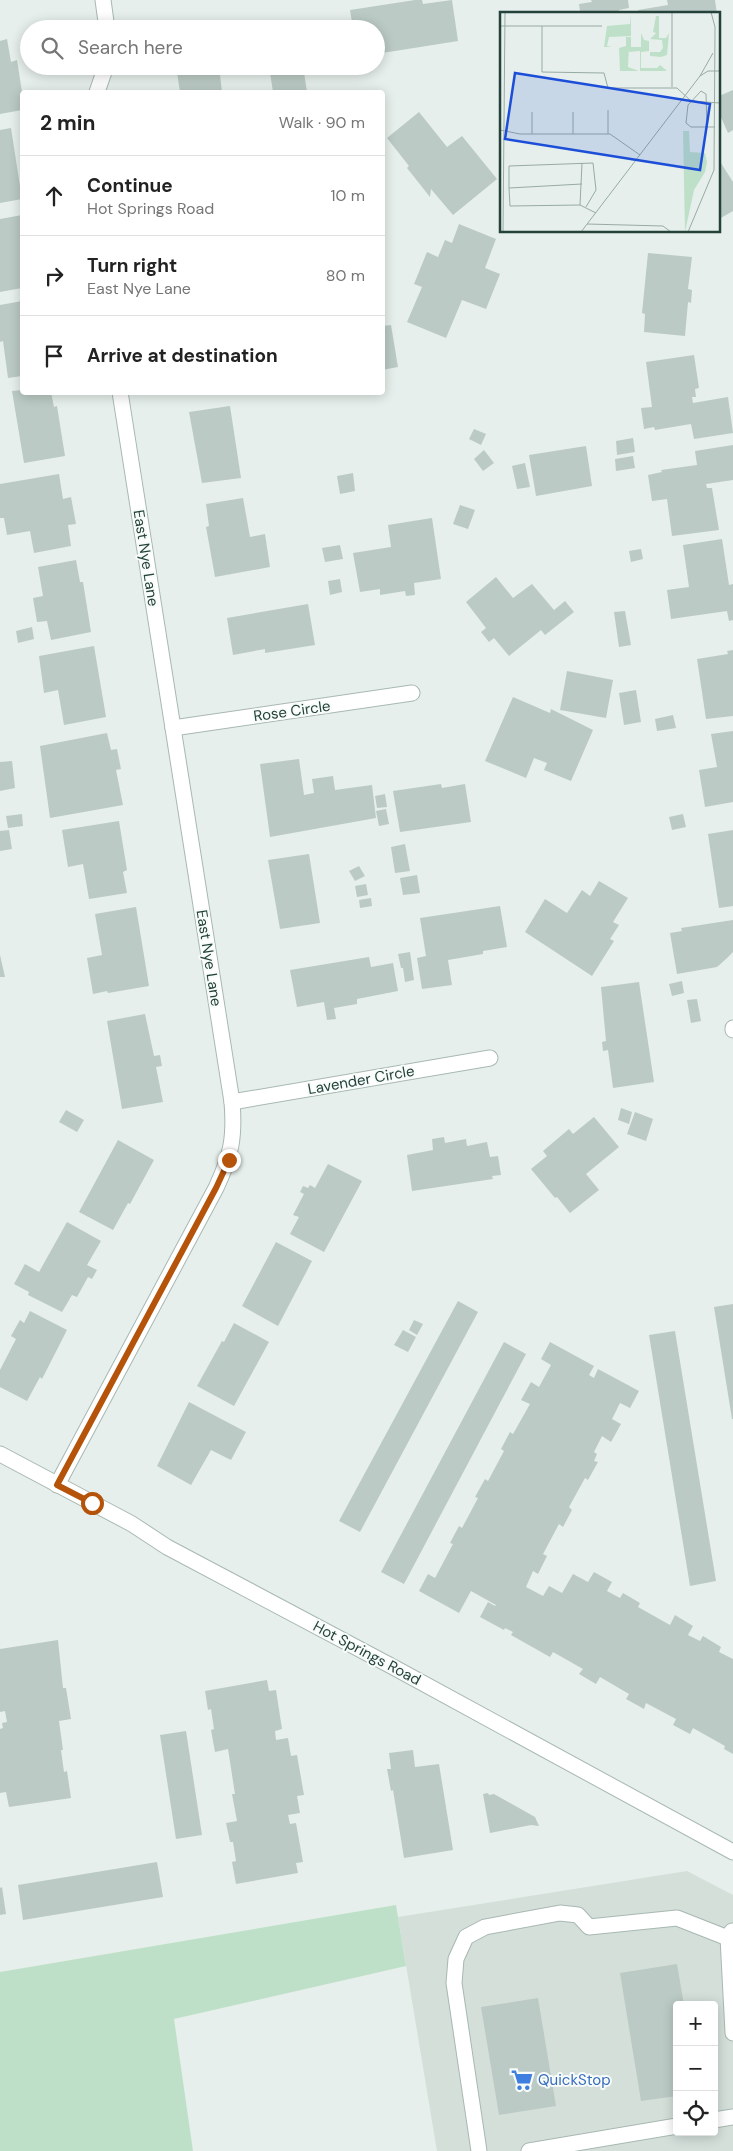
<!DOCTYPE html>
<meta charset="utf-8">
<style>
:root{--surface:#fff;--page:#f6f6f6;--text:#222;--muted:#767676;--line:#e0e0e0}
body{margin:0;font-family:"DM Sans",sans-serif;background:var(--page);color:var(--text)}
.controls{position:absolute;right:15px;bottom:15px;display:grid;overflow:hidden;border-radius:5px;box-shadow:0 2px 12px #0003}
.controls button{width:45px;height:45px;display:grid;place-items:center;padding:0;border:0;border-bottom:1px solid var(--line);background:var(--surface);color:var(--text);font:25px sans-serif}
.stop{position:absolute;width:15px;height:15px;margin:-11px;border:4px solid #b45309;border-radius:50%;background:#fff}
.stop.end{background:#b45309;border-color:#fff;box-shadow:0 1px 5px #0008}
.list{margin:0;padding:0;list-style:none}
h2{display:flex;justify-content:space-between;align-items:center;height:65px;margin:0;padding:0 20px;font-size:21px}
h2 small{font-size:16px;font-weight:400;color:var(--muted)}
.list li{display:grid;grid-template-columns:32px 1fr auto;gap:15px;align-items:center;box-sizing:border-box;height:80px;padding:0 20px;border-top:1px solid var(--line)}
.list b{display:block;font-size:19px;white-space:nowrap}
.list p{margin:0;font-size:16px;white-space:nowrap;color:var(--muted)}
.list em{font-size:16px;font-style:normal;color:var(--muted)}
.icon{flex:none;width:28px;height:28px;fill:none;stroke:currentColor;stroke-width:2;stroke-linecap:round;stroke-linejoin:round}
.map{position:relative;flex:none;width:733px;height:2151px;overflow:hidden}
.search{position:absolute;background:var(--surface);box-shadow:0 2px 12px #0003;left:20px;top:20px;width:365px;height:55px;display:flex;align-items:center;gap:12px;box-sizing:border-box;padding:0 18px;border-radius:28px;color:var(--muted);font-size:19px}
.panel{position:absolute;background:var(--surface);box-shadow:0 2px 12px #0003;left:20px;top:90px;width:365px;height:305px;border-radius:5px}
.map>svg:first-child{display:block}
.built{fill:#d4dfda;fill-rule:evenodd}
.green{fill:#bfe0c8}
.building{fill:#bbcac4}
.lines{fill:none;stroke-linecap:round;stroke-linejoin:round}
.service-casing{stroke:#a8b8b2;stroke-width:17}
.minor-casing{stroke:#a8b8b2;stroke-width:17}
.tertiary-casing{stroke:#a8b8b2;stroke-width:17}
.service{stroke:#fff;stroke-width:15}
.minor{stroke:#fff;stroke-width:15}
.tertiary{stroke:#fff;stroke-width:15}
.route{stroke:#b45309;stroke-width:6}
.labels{text-anchor:middle;dominant-baseline:central;stroke-width:4;stroke-linejoin:round;paint-order:stroke}
.street-label{font-size:15px;fill:#24423a;stroke:#f7fbf9}
.shop-label{font-size:15px;fill:#366cbe;stroke:#f7fbf9;text-anchor:start}
.inset-road{fill:none;stroke:#98aaa4;stroke-width:1}
.view{fill:#1d4ed8;fill-opacity:0.15;stroke:#1d4ed8;stroke-width:2.5}
.inset-edge{fill:none;stroke:#24423a;stroke-width:2.5}
</style>
<div class="map">
<svg width="733" height="2151" viewBox="0 0 733 2151">
<rect width="100%" height="100%" fill="#e6efeb"/>
<path class="built" d="M 687,1871 L 733,1895 L 733,2151 L 437,2151 L 398,1917 ZM 677,2005 L 714,2005 L 714,2132 L 677,2132 Z"/>
<path class="green" d="M 396,1905 L 406,1966 L 174,2019 L 193,2151 L 0,2151 L 0,1972 Z"/>
<g class="building">
<path d="M 415,0 L 422,0 L 423,4 L 452,0 L 458,41 L 376,54 L 376,29 L 353,29 L 350,10 Z"/>
<path d="M 591,0 L 628,0 L 629,8 L 619,10 L 620,14 L 568,14 L 580,11 L 579,4 L 592,2 Z"/>
<path d="M 667,0 L 715,0 L 717,14 L 639,14 L 638,10 L 668,5 Z"/>
<path d="M 274,21 L 276,29 L 262,29 L 261,23 Z"/>
<path d="M 212,22 L 213,29 L 177,29 L 177,28 Z"/>
<path d="M 7,39 L 11,62 L 17,60 L 22,92 L 22,110 L 0,114 L 0,41 Z"/>
<path d="M 176,66 L 219,66 L 222,92 L 180,92 Z"/>
<path d="M 269,66 L 303,66 L 307,92 L 273,92 Z"/>
<path d="M 733,90 L 733,130 L 728,133 L 719,113 L 719,96 Z"/>
<path d="M 419,112 L 447,147 L 462,136 L 497,179 L 453,215 L 431,189 L 430,197 L 407,168 L 409,166 L 387,138 Z"/>
<path d="M 11,128 L 22,199 L 0,203 L 0,130 Z"/>
<path d="M 719,160 L 733,182 L 733,211 L 719,219 Z"/>
<path d="M 22,215 L 22,288 L 0,292 L 0,219 Z"/>
<path d="M 459,224 L 496,239 L 485,268 L 500,274 L 486,309 L 462,300 L 446,338 L 407,322 L 422,287 L 414,284 L 427,252 L 438,257 L 445,240 L 452,243 Z"/>
<path d="M 648,253 L 692,257 L 688,289 L 692,290 L 691,303 L 688,302 L 685,336 L 644,332 L 645,314 L 642,313 Z"/>
<path d="M 22,301 L 22,376 L 8,378 L 3,341 L 0,342 L 0,305 Z"/>
<path d="M 391,325 L 398,367 L 382,370 L 382,326 Z"/>
<path d="M 694,355 L 699,388 L 695,389 L 696,397 L 692,397 L 693,403 L 728,397 L 733,433 L 694,439 L 691,424 L 655,430 L 654,427 L 644,429 L 641,408 L 652,407 L 646,362 Z"/>
<path d="M 22,390 L 22,392 L 51,392 L 54,407 L 57,406 L 65,456 L 24,463 L 12,391 Z"/>
<path d="M 230,406 L 241,478 L 202,483 L 189,412 Z"/>
<path d="M 474,429 L 486,434 L 481,445 L 469,439 Z"/>
<path d="M 633,438 L 635,452 L 617,455 L 616,441 Z"/>
<path d="M 733,445 L 733,480 L 706,484 L 707,488 L 712,488 L 719,530 L 672,536 L 667,499 L 652,501 L 648,475 L 662,472 L 661,470 L 697,465 L 695,451 Z"/>
<path d="M 586,446 L 592,486 L 536,496 L 529,455 Z"/>
<path d="M 484,450 L 494,463 L 483,471 L 474,459 Z"/>
<path d="M 633,456 L 635,468 L 616,471 L 615,459 Z"/>
<path d="M 525,463 L 530,487 L 517,489 L 512,466 Z"/>
<path d="M 353,473 L 355,491 L 340,494 L 337,476 Z"/>
<path d="M 59,474 L 63,499 L 71,497 L 76,524 L 68,525 L 71,546 L 34,553 L 30,531 L 7,535 L 4,518 L 0,518 L 0,484 Z"/>
<path d="M 243,498 L 250,537 L 265,534 L 270,567 L 215,577 L 206,527 L 209,526 L 206,504 Z"/>
<path d="M 460,505 L 475,510 L 468,529 L 453,524 Z"/>
<path d="M 432,518 L 441,579 L 414,583 L 415,595 L 406,596 L 405,591 L 380,595 L 380,589 L 360,592 L 353,553 L 391,547 L 388,525 Z"/>
<path d="M 722,539 L 729,585 L 733,584 L 733,620 L 729,621 L 727,611 L 671,619 L 667,590 L 689,587 L 683,545 Z"/>
<path d="M 340,545 L 343,559 L 325,562 L 322,548 Z"/>
<path d="M 641,549 L 643,559 L 631,562 L 629,551 Z"/>
<path d="M 76,560 L 80,582 L 83,582 L 91,632 L 51,640 L 47,621 L 37,622 L 33,598 L 43,596 L 38,567 Z"/>
<path d="M 496,577 L 513,598 L 532,584 L 554,610 L 565,601 L 574,612 L 545,635 L 541,630 L 509,656 L 494,638 L 489,642 L 481,632 L 486,628 L 466,602 Z"/>
<path d="M 340,579 L 342,592 L 330,595 L 328,581 Z"/>
<path d="M 308,604 L 315,645 L 265,653 L 265,649 L 233,655 L 227,618 Z"/>
<path d="M 625,611 L 631,645 L 619,647 L 614,612 Z"/>
<path d="M 32,627 L 34,639 L 18,643 L 16,631 Z"/>
<path d="M 94,646 L 106,717 L 64,725 L 58,690 L 44,693 L 39,656 Z"/>
<path d="M 733,650 L 733,716 L 706,719 L 697,659 L 728,654 L 727,651 Z"/>
<path d="M 567,671 L 613,680 L 606,718 L 560,710 Z"/>
<path d="M 636,690 L 641,722 L 624,725 L 619,693 Z"/>
<path d="M 513,697 L 550,713 L 551,709 L 593,730 L 571,781 L 544,770 L 547,763 L 534,758 L 526,778 L 485,761 Z"/>
<path d="M 673,715 L 676,728 L 657,731 L 655,719 Z"/>
<path d="M 733,731 L 733,802 L 705,807 L 699,770 L 717,767 L 711,734 Z"/>
<path d="M 107,733 L 111,750 L 117,749 L 121,769 L 116,770 L 123,805 L 50,818 L 40,746 Z"/>
<path d="M 299,759 L 304,795 L 314,793 L 312,779 L 333,776 L 335,790 L 372,785 L 376,818 L 270,837 L 260,764 Z"/>
<path d="M 12,761 L 15,788 L 0,791 L 0,762 Z"/>
<path d="M 441,784 L 442,788 L 465,784 L 471,822 L 400,832 L 393,791 Z"/>
<path d="M 385,794 L 387,807 L 377,808 L 375,796 Z"/>
<path d="M 386,809 L 389,824 L 379,826 L 376,811 Z"/>
<path d="M 22,814 L 23,826 L 8,828 L 6,816 Z"/>
<path d="M 683,814 L 686,827 L 672,830 L 669,817 Z"/>
<path d="M 119,821 L 127,870 L 123,872 L 127,893 L 89,899 L 83,864 L 68,867 L 62,830 Z"/>
<path d="M 9,830 L 12,849 L 0,851 L 0,831 Z"/>
<path d="M 733,830 L 733,906 L 719,908 L 708,834 Z"/>
<path d="M 405,844 L 410,871 L 395,873 L 391,847 Z"/>
<path d="M 309,854 L 320,923 L 280,929 L 268,860 Z"/>
<path d="M 359,866 L 365,876 L 355,881 L 349,871 Z"/>
<path d="M 417,875 L 420,893 L 403,895 L 400,878 Z"/>
<path d="M 599,881 L 628,898 L 613,922 L 619,925 L 610,939 L 614,941 L 592,976 L 525,932 L 545,899 L 567,913 L 582,890 L 590,896 Z"/>
<path d="M 366,884 L 368,895 L 357,897 L 355,886 Z"/>
<path d="M 371,898 L 372,906 L 360,908 L 359,900 Z"/>
<path d="M 500,906 L 507,947 L 483,951 L 483,954 L 448,960 L 452,985 L 422,989 L 417,958 L 426,956 L 420,918 Z"/>
<path d="M 136,907 L 149,986 L 108,993 L 107,991 L 93,994 L 87,958 L 102,955 L 95,914 Z"/>
<path d="M 733,920 L 733,952 L 726,959 L 717,967 L 677,974 L 670,933 L 682,931 L 681,928 Z"/>
<path d="M 410,952 L 414,980 L 405,982 L 403,968 L 401,968 L 398,954 Z"/>
<path d="M 0,955 L 5,977 L 0,977 Z"/>
<path d="M 369,957 L 371,967 L 393,963 L 398,991 L 357,999 L 357,1004 L 334,1008 L 336,1019 L 327,1020 L 324,1002 L 297,1007 L 290,970 Z"/>
<path d="M 682,981 L 684,993 L 672,996 L 669,984 Z"/>
<path d="M 639,982 L 654,1082 L 613,1088 L 608,1050 L 603,1051 L 602,1042 L 606,1041 L 601,987 Z"/>
<path d="M 697,999 L 701,1021 L 691,1023 L 687,1000 Z"/>
<path d="M 145,1014 L 154,1056 L 160,1055 L 162,1066 L 156,1067 L 163,1102 L 122,1109 L 107,1021 Z"/>
<path d="M 621,1108 L 632,1112 L 629,1124 L 618,1120 Z"/>
<path d="M 66,1110 L 84,1120 L 77,1132 L 59,1122 Z"/>
<path d="M 635,1112 L 653,1119 L 646,1141 L 627,1134 Z"/>
<path d="M 594,1117 L 619,1147 L 586,1174 L 599,1190 L 570,1213 L 557,1197 L 555,1198 L 531,1169 L 547,1156 L 543,1151 L 569,1129 L 573,1134 Z"/>
<path d="M 444,1137 L 445,1143 L 466,1139 L 467,1146 L 487,1142 L 490,1157 L 498,1156 L 501,1175 L 492,1176 L 493,1179 L 412,1191 L 407,1155 L 433,1150 L 432,1139 Z"/>
<path d="M 118,1140 L 154,1160 L 130,1204 L 128,1203 L 113,1230 L 79,1212 Z"/>
<path d="M 328,1164 L 362,1181 L 324,1252 L 290,1234 L 299,1217 L 293,1215 L 304,1194 L 300,1192 L 303,1186 L 308,1188 L 310,1185 L 315,1188 Z"/>
<path d="M 67,1222 L 101,1241 L 87,1265 L 97,1270 L 92,1279 L 88,1277 L 77,1297 L 72,1295 L 62,1312 L 28,1295 L 29,1292 L 14,1284 L 25,1264 L 39,1272 Z"/>
<path d="M 276,1242 L 312,1261 L 278,1326 L 242,1306 Z"/>
<path d="M 458,1301 L 478,1312 L 360,1532 L 339,1521 Z"/>
<path d="M 733,1304 L 733,1419 L 732,1419 L 714,1307 Z"/>
<path d="M 30,1311 L 67,1330 L 42,1379 L 40,1377 L 27,1401 L 0,1387 L 0,1370 L 16,1339 L 11,1336 L 20,1320 L 24,1323 Z"/>
<path d="M 414,1320 L 423,1324 L 417,1335 L 409,1330 Z"/>
<path d="M 234,1323 L 269,1342 L 234,1406 L 197,1386 L 222,1341 L 224,1342 Z"/>
<path d="M 403,1330 L 416,1337 L 408,1352 L 394,1345 Z"/>
<path d="M 675,1331 L 716,1581 L 690,1586 L 649,1335 Z"/>
<path d="M 504,1342 L 526,1354 L 404,1584 L 381,1572 Z"/>
<path d="M 550,1342 L 594,1366 L 589,1375 L 594,1378 L 598,1369 L 639,1391 L 630,1408 L 620,1403 L 612,1419 L 621,1424 L 611,1442 L 602,1436 L 594,1452 L 597,1454 L 594,1461 L 598,1462 L 588,1480 L 585,1478 L 569,1507 L 572,1510 L 563,1527 L 559,1524 L 543,1554 L 547,1556 L 538,1574 L 533,1571 L 526,1587 L 543,1596 L 549,1586 L 562,1593 L 573,1574 L 588,1582 L 594,1572 L 612,1582 L 607,1591 L 620,1598 L 623,1593 L 640,1603 L 638,1607 L 670,1625 L 675,1615 L 693,1626 L 688,1635 L 700,1641 L 703,1636 L 721,1647 L 719,1652 L 733,1659 L 733,1754 L 724,1749 L 725,1746 L 693,1728 L 690,1734 L 673,1725 L 676,1719 L 646,1703 L 644,1709 L 626,1699 L 629,1694 L 600,1677 L 596,1684 L 579,1674 L 583,1669 L 553,1652 L 550,1657 L 511,1635 L 513,1632 L 505,1628 L 504,1630 L 480,1617 L 488,1602 L 495,1606 L 496,1605 L 471,1591 L 459,1613 L 419,1591 L 428,1574 L 435,1578 L 453,1544 L 450,1543 L 459,1526 L 462,1528 L 478,1498 L 475,1497 L 485,1479 L 488,1481 L 504,1451 L 501,1449 L 510,1432 L 513,1434 L 530,1404 L 521,1400 L 531,1382 L 539,1387 L 551,1365 L 541,1359 Z"/>
<path d="M 189,1402 L 246,1432 L 231,1460 L 211,1450 L 191,1485 L 157,1466 Z"/>
<path d="M 58,1640 L 63,1688 L 66,1688 L 71,1719 L 59,1721 L 63,1750 L 61,1750 L 64,1772 L 67,1771 L 71,1798 L 9,1807 L 6,1792 L 0,1793 L 0,1729 L 3,1728 L 2,1723 L 7,1722 L 5,1711 L 0,1712 L 0,1649 Z"/>
<path d="M 267,1680 L 269,1691 L 276,1690 L 282,1729 L 275,1731 L 276,1740 L 288,1738 L 291,1756 L 297,1755 L 304,1795 L 297,1796 L 300,1813 L 288,1815 L 290,1824 L 296,1823 L 303,1862 L 296,1863 L 298,1873 L 236,1884 L 232,1862 L 236,1861 L 233,1842 L 230,1842 L 226,1823 L 237,1821 L 232,1794 L 235,1794 L 228,1749 L 215,1752 L 211,1730 L 214,1729 L 211,1709 L 208,1710 L 205,1691 Z"/>
<path d="M 186,1731 L 202,1835 L 176,1839 L 160,1735 Z"/>
<path d="M 413,1750 L 415,1767 L 439,1764 L 453,1850 L 404,1858 L 393,1790 L 391,1791 L 387,1769 L 391,1769 L 389,1753 Z"/>
<path d="M 488,1793 L 489,1795 L 494,1794 L 535,1817 L 539,1826 L 531,1825 L 490,1833 L 483,1794 Z"/>
<path d="M 157,1862 L 163,1897 L 23,1920 L 18,1885 Z"/>
<path d="M 2,1887 L 6,1914 L 0,1915 L 0,1888 Z"/>
<path d="M 677,1964 L 684,2005 L 677,2005 L 677,2096 L 641,2101 L 620,1973 Z"/>
<path d="M 538,1998 L 556,2106 L 499,2115 L 481,2007 Z"/>
</g>
<g class="lines">
<g class="service-casing">
<g id="service">
<path d="M 732,1931 L 728,1937 L 733,2033"/>
<path d="M 714,2120 L 733,2117"/>
<path d="M 479,2151 L 454,1983 L 456,1959 L 466,1937 L 485,1927 L 560,1913 L 578,1915 L 589,1927 L 677,1918 L 733,1940"/>
<path d="M 529,2151 L 677,2126"/>
</g>
</g>
<g class="minor-casing">
<g id="minor">
<path d="M 103,0 L 107,29"/>
<path d="M 97,92 L 106,66"/>
<path d="M 173,728 L 412,693"/>
<path d="M 733,1028 L 733,1030"/>
<path d="M 232,1102 L 490,1058"/>
<path d="M 57,1485 L 216,1188 C 231,1156 235,1138 232,1102 L 120,392"/>
</g>
</g>
<g class="tertiary-casing">
<path id="tertiary" d="M 0,1454 L 132,1524 L 167,1547 L 395,1668 L 733,1852"/>
</g>
<use href="#service" class="service"/>
<use href="#minor" class="minor"/>
<use href="#tertiary" class="tertiary"/>
</g>
<g class="lines">
<path class="route" d="M 92,1503 L 57,1485 L 216,1188 L 229,1160"/>
</g>
<defs>
<g id="supermarket-bare" transform="scale(1.725)"><path d="M-6-5.5h2.5l.6 2H6L4.5 2H-2.5L-4.4-4H-6ZM-1.5 3.2a1.3 1.3 0 1 0 .1 0ZM3 3.2a1.3 1.3 0 1 0 .1 0Z" fill="#3f7fe0" stroke="#f7fbf9" stroke-width="2.5" paint-order="stroke"/></g>
</defs>
<g fill-rule="evenodd">
<use href="#supermarket-bare" x="522" y="2080"/>
</g>
<g class="labels">
<g class="street-label">
<text transform="translate(146 558) rotate(81)">East Nye Lane</text>
<text transform="translate(292 711) rotate(-8)">Rose Circle</text>
<text transform="translate(209 958) rotate(81)">East Nye Lane</text>
<text transform="translate(361 1080) rotate(-10)">Lavender Circle</text>
<text transform="translate(367 1653) rotate(28)">Hot Springs Road</text>
</g>
<g class="shop-label">
<text x="538" y="2080">QuickStop</text>
</g>
</g>
<g transform="translate(500 12)">
<rect width="220" height="220" fill="#e6efeb"/>
<path d="M 131,2 L 131,24 L 109,25 L 107,34 L 112,35 L 104,35 L 107,14 L 130,12 ZM 156,4 L 159,4 L 159,26 L 166,26 L 169,21 L 167,43 L 161,45 L 150,44 L 150,40 L 160,40 L 163,36 L 162,28 L 150,27 L 156,21 L 153,20 ZM 141,21 L 144,28 L 149,29 L 149,39 L 141,40 L 141,56 L 157,56 L 160,53 L 167,59 L 140,59 L 140,39 L 129,40 L 129,35 L 128,55 L 139,59 L 120,59 L 119,36 L 126,34 L 126,25 L 131,25 L 131,35 L 141,35 ZM 183,119 L 189,119 L 190,140 L 205,141 L 207,150 L 205,160 L 194,178 L 185,220 Z" fill="#bfe0c8"/>
<path class="inset-road" d="M 0,14 L 102,14M 42,14 L 42,60 L 104,61 L 108,76 L 177,76 L 191,89 L 220,91M 200,64 L 213,41M 172,75 L 172,0M 108,98 L 108,122M 207,115 L 191,115 L 186,111 L 188,93 L 201,79 L 206,82 L 207,115 L 215,115M 0,118 L 20,122 L 110,122 L 140,143M 32,122 L 32,100M 73,122 L 73,100M 82,151 L 80,193 L 96,201M 82,172 L 9,176 L 9,154 L 93,151 L 96,178 L 86,195M 9,176 L 10,194 L 80,193M 87,212 L 163,214 L 171,220M 3,220 L 5,0M 81,220 L 200,64 L 208,59 L 220,59M 188,220 L 214,158 L 215,15 L 211,0"/>
<path class="view" d="M 15,61 L 210,92 L 200,158 L 5,127 Z"/>
<rect width="220" height="220" class="inset-edge"/>
</g>
</svg>
<div class="controls">
<button>+</button>
<button>−</button>
<button><svg class="icon" aria-label="locate" viewBox="0 0 24 24"><circle cx="12" cy="12" r="6"/><path d="M12 2v4M12 18v4M2 12h4M18 12h4"/></svg></button>
</div>
<div class="stop" style="left:92px;top:1503px"></div>
<div class="stop end" style="left:229px;top:1160px"></div>
<div class="search"><svg class="icon" aria-label="search" viewBox="0 0 24 24"><circle cx="10" cy="10" r="6"/><path d="M15 15l6 6"/></svg>Search here</div>
<section class="panel">
<h2>2 min<small>Walk · 90 m</small></h2>
<ul class="list">
<li><svg class="icon" aria-label="ahead" viewBox="0 0 24 24"><path d="M12 20V5M6 11l6-6 6 6"/></svg><div><b>Continue</b><p>Hot Springs Road</p></div><em>10 m</em></li>
<li><svg class="icon" aria-label="right" viewBox="0 0 24 24"><path d="M7 20v-9h11M14 6l5 5-5 5"/></svg><div><b>Turn right</b><p>East Nye Lane</p></div><em>80 m</em></li>
<li><svg class="icon" aria-label="arrive" viewBox="0 0 24 24"><path d="M6 21V4h12l-3 4 3 4H6"/></svg><div><b>Arrive at destination</b></div></li>
</ul>
</section>
</div>
